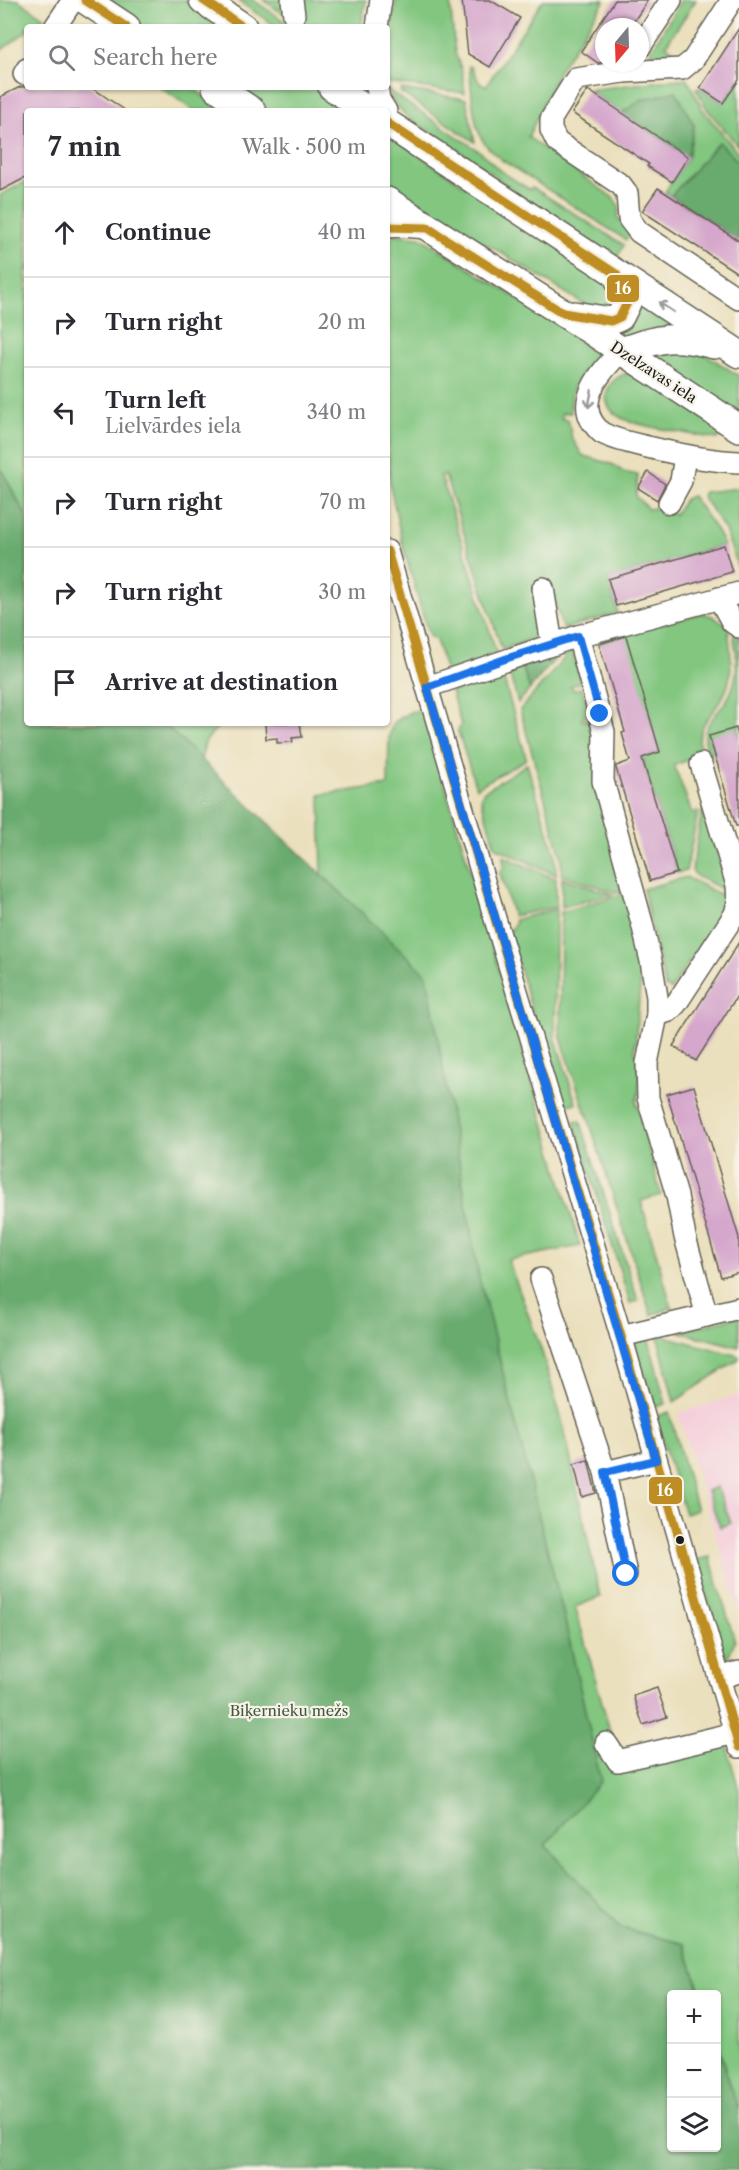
<!DOCTYPE html>
<meta charset="utf-8">
<style>
:root{--surface:#fff;--page:#f7f7f7;--text:#2b2b33;--muted:#7c7c81;--line:#e1e1e2}
body{margin:0;font-family:"Libre Caslon Text",serif;background:var(--page);color:var(--text)}
.controls{position:absolute;right:18px;bottom:18px;display:grid;overflow:hidden;border-radius:6px;box-shadow:0 2px 4px #0004}
.controls button{width:54px;height:54px;display:grid;place-items:center;padding:0;border:0;border-bottom:2px solid var(--line);background:var(--surface);color:var(--text);font:30px sans-serif}
.compass{position:absolute;left:595px;top:18px;width:54px;height:54px;border-radius:50%;background:var(--surface);box-shadow:0 2px 4px #0004;rotate:199deg}
.stop{position:absolute;width:18px;height:18px;margin:-14px;border:4px solid #1a73e8;border-radius:50%;background:#fff}
.stop.end{background:#1a73e8;border-color:#fff;box-shadow:0 2px 6px #0008}
.list{margin:0;padding:0;list-style:none}
h2{display:flex;justify-content:space-between;align-items:center;height:78px;margin:0;padding:0 24px;font-size:26px}
h2 small{font-size:20px;font-weight:400;color:var(--muted)}
.list li{display:grid;grid-template-columns:39px 1fr auto;gap:18px;align-items:center;box-sizing:border-box;height:90px;padding:0 24px;border-top:2px solid var(--line)}
.list b{display:block;font-size:22px;white-space:nowrap}
.list p{margin:0;font-size:20px;white-space:nowrap;color:var(--muted)}
.list em{font-size:20px;font-style:normal;color:var(--muted)}
.icon{flex:none;width:33px;height:33px;fill:none;stroke:currentColor;stroke-width:2;stroke-linecap:round;stroke-linejoin:round}
.map{position:relative;flex:none;width:739px;height:2170px;overflow:hidden}
.search{position:absolute;background:var(--surface);box-shadow:0 2px 4px #0004;left:24px;top:24px;width:366px;height:66px;display:flex;align-items:center;gap:15px;box-sizing:border-box;padding:0 21px;border-radius:6px;color:var(--muted);font-size:22px}
.panel{position:absolute;background:var(--surface);box-shadow:0 2px 4px #0004;left:24px;top:108px;width:366px;height:618px;border-radius:6px}
.map>svg:first-child{display:block}
.built{fill:#f5cfdb}
.green{fill:#82c680;stroke:#4f714e;stroke-width:1.5}
.forest{fill:#69ab6e;stroke:#426445;stroke-width:1.5}
.building{fill:#d6a7cc}
.lines{fill:none;stroke-linecap:round;stroke-linejoin:round}
.minor-casing{stroke:#646154;stroke-width:24}
.major-casing{stroke:#646154;stroke-width:30}
.minor{stroke:#fff;stroke-width:21}
.major{stroke:#fff;stroke-width:27}
.bus-1-casing{stroke:#f7f3e8;stroke-width:14}
.bus-1{stroke:#be8e24;stroke-width:9}
.oneway{stroke:#999}
.route{stroke:#1a73e8;stroke-width:8}
.bus-dot{fill:#1c1c1c;stroke:#f7f3e8;stroke-width:2}
.labels{text-anchor:middle;dominant-baseline:central;stroke-width:4.5;stroke-linejoin:round;paint-order:stroke}
.street-label{font-size:15px;fill:#1c1c1c;stroke:#f7f3e8}
.park-label{font-size:15px;fill:#40583f;stroke:#f7f3e8}
.line-badge{stroke:#f7f3e8;stroke-width:2}
.badge-label{font-size:16px;text-anchor:middle;font-weight:bold;fill:#fff}
</style>
<div class="map">
<svg width="739" height="2170" viewBox="0 0 739 2170">
<rect width="100%" height="100%" fill="#f7f3e8"/>
<filter id="ink" filterUnits="userSpaceOnUse"><feTurbulence type="fractalNoise" baseFrequency=".0167" numOctaves="2"/><feDisplacementMap in="SourceGraphic" scale="12" xChannelSelector="R" yChannelSelector="G"/><feConvolveMatrix kernelMatrix="1 2 1 2 8 2 1 2 1" color-interpolation-filters="sRGB"/></filter>
<filter id="wash" filterUnits="userSpaceOnUse"><feTurbulence type="fractalNoise" baseFrequency=".008" numOctaves="4" result="noise"/><feDisplacementMap in="SourceGraphic" scale="24" xChannelSelector="R" yChannelSelector="G"/><feGaussianBlur stdDeviation="1.35" result="paint"/><feColorMatrix in="noise" values="0 0 0 0 0 0 0 0 0 0 0 0 0 0 0 0 0 1.4 0 .05"/><feComposite in="paint" operator="in"/></filter>
<g filter="url(#wash)">
<rect width="100%" height="100%" fill="#ebe0bd"/>
<path class="built" d="M 739,1395 L 739,1611 L 678,1413 Z"/>
<g class="green">
<path d="M 0,0 L 18,0 L 45,18 L 33,27 L 27,27 L 27,31 L 0,51 Z"/>
<path d="M 102,0 L 185,0 L 226,27 L 143,27 Z"/>
<path d="M 237,0 L 253,0 L 293,27 L 277,27 Z"/>
<path d="M 263,0 L 283,0 L 303,20 L 300,0 L 366,0 L 361,27 L 303,27 Z"/>
<path d="M 396,0 L 450,0 L 455,53 L 462,71 L 465,93 L 387,83 L 388,49 Z"/>
<path d="M 543,0 L 605,0 L 560,69 L 528,137 L 612,197 L 619,206 L 618,218 L 632,229 L 626,240 L 503,161 C 496,155 488,149 483,141 C 472,123 472,88 469,66 L 472,67 L 479,82 L 486,86 Z"/>
<path d="M 681,0 L 696,0 L 666,45 L 681,56 L 675,63 L 655,60 L 651,51 Z"/>
<path d="M 687,78 L 703,110 L 739,154 L 739,163 L 719,142 L 671,196 L 665,192 L 688,157 L 694,125 L 642,100 L 622,113 L 588,90 Z"/>
<path d="M 739,80 L 739,147 L 707,109 L 696,88 L 700,88 L 723,103 Z"/>
<path d="M 160,87 L 192,87 L 221,111 L 195,111 Z"/>
<path d="M 232,87 L 316,87 L 352,111 L 268,111 Z"/>
<path d="M 401,89 L 466,99 L 475,142 L 400,92 Z"/>
<path d="M 388,90 L 482,153 L 499,170 L 530,190 L 532,187 L 624,245 L 614,263 L 542,216 L 493,174 L 407,117 L 395,104 Z"/>
<path d="M 387,134 L 614,284 L 620,303 L 598,313 L 492,247 L 435,219 L 387,190 Z"/>
<path d="M 27,181 L 27,271 L 25,272 L 27,283 L 27,518 L 0,467 L 0,195 Z"/>
<path d="M 391,234 L 420,237 L 598,350 L 597,355 C 579,376 569,385 571,413 L 562,413 L 562,419 L 568,419 L 572,438 L 582,455 L 614,465 L 623,472 L 638,475 L 636,496 L 648,509 L 660,507 L 674,515 L 685,499 L 692,496 L 715,528 L 724,545 L 608,579 L 618,613 L 563,629 L 550,587 L 537,637 L 502,650 L 445,475 L 441,476 L 496,651 L 496,656 L 446,672 L 436,640 L 429,636 L 403,546 L 390,485 L 387,426 L 387,236 Z"/>
<path d="M 640,302 L 675,325 L 625,340 L 615,333 L 632,321 Z"/>
<path d="M 670,351 L 705,354 L 739,376 L 739,414 L 653,357 Z"/>
<path d="M 630,373 L 637,374 L 727,433 L 717,439 C 694,434 635,427 618,416 C 596,402 608,376 630,373 Z"/>
<path d="M 739,488 L 739,571 L 725,530 L 702,496 L 704,492 Z"/>
<path d="M 702,613 L 712,616 L 728,627 C 730,647 734,669 727,688 C 717,716 692,721 701,756 L 674,765 L 692,813 L 698,812 L 686,871 L 677,873 L 642,758 L 660,752 L 625,637 L 599,644 L 600,641 L 604,639 Z"/>
<path d="M 734,632 L 739,635 L 739,739 L 709,736 L 714,753 L 709,755 C 695,722 719,719 731,692 C 736,681 737,667 736,655 C 736,646 733,641 734,632 Z"/>
<path d="M 572,649 L 580,682 L 571,686 L 573,690 L 582,688 L 589,715 L 581,717 L 582,721 L 593,718 L 624,890 L 616,892 L 562,875 L 561,856 L 520,710 Z"/>
<path d="M 522,667 L 530,689 L 518,703 L 509,672 Z"/>
<path d="M 502,673 L 526,757 L 525,760 L 476,788 L 458,731 L 461,725 L 451,691 Z"/>
<path d="M 423,710 L 580,1246 L 508,1260 L 542,1352 L 564,1428 L 600,1597 L 575,1607 L 619,1763 L 726,1743 L 739,1790 L 739,2113 L 717,2044 L 716,1994 L 701,1994 L 684,1944 L 621,1928 L 545,1845 L 478,1273 L 427,976 L 322,875 L 320,795 L 388,785 L 389,736 L 393,723 L 410,712 Z"/>
<path d="M 163,723 L 221,723 L 205,742 L 201,760 Z"/>
<path d="M 527,764 L 555,854 L 556,875 L 495,847 L 481,799 L 483,792 Z"/>
<path d="M 705,810 L 728,890 L 726,891 L 696,876 L 692,870 L 702,812 Z"/>
<path d="M 503,856 L 556,879 L 556,907 L 513,916 L 500,873 L 504,866 Z"/>
<path d="M 686,877 L 725,897 L 724,908 L 671,990 L 665,987 L 643,889 Z"/>
<path d="M 562,878 L 613,894 L 562,907 Z"/>
<path d="M 626,893 L 642,961 L 635,1049 L 640,1078 L 638,1099 L 636,1100 L 661,1195 L 641,1201 L 672,1308 L 651,1315 L 587,1114 L 586,1114 L 560,1035 L 561,912 Z"/>
<path d="M 556,909 L 555,1037 L 576,1103 L 560,1107 L 509,933 L 515,923 L 514,920 Z"/>
<path d="M 580,1120 L 638,1301 L 630,1303 L 574,1121 Z"/>
<path d="M 739,1316 L 739,1347 L 680,1332 Z"/>
<path d="M 657,1334 L 739,1356 L 739,1359 L 674,1402 Z"/>
<path d="M 648,1337 L 666,1404 L 654,1407 L 634,1342 Z"/>
<path d="M 669,1412 L 697,1510 L 685,1514 L 655,1417 Z"/>
<path d="M 717,1487 L 731,1523 L 720,1527 L 707,1491 Z"/>
<path d="M 710,1557 L 735,1642 L 726,1661 L 696,1560 Z"/>
</g>
<g class="forest">
<path d="M 676,91 L 694,125 L 688,157 L 622,113 L 641,100 Z"/>
<path d="M 719,142 L 739,163 L 739,241 L 671,196 Z"/>
<path d="M 0,467 L 27,518 L 27,723 L 163,723 L 427,975 L 478,1273 L 563,1612 L 601,1781 L 545,1845 L 621,1928 L 684,1944 L 701,1994 L 672,1994 L 672,2148 L 716,2148 L 717,2043 L 739,2112 L 739,2170 L 0,2170 Z"/>
<path d="M 559,654 L 530,689 L 522,667 Z"/>
</g>
<g id="blocks">
<g class="building">
<path d="M 462,0 L 490,0 L 520,18 L 490,67 L 468,54 Z"/>
<path d="M 615,0 L 648,0 L 630,27 L 604,27 L 604,62 L 598,63 L 581,51 Z"/>
<path d="M 739,28 L 739,80 L 723,103 L 700,88 Z"/>
<path d="M 20,87 L 91,87 L 126,111 L 27,111 L 27,177 L 0,191 L 0,97 Z"/>
<path d="M 588,90 L 688,157 L 672,182 L 647,166 L 649,164 L 572,113 Z"/>
<path d="M 658,188 L 739,241 L 739,274 L 642,211 Z"/>
<path d="M 648,472 L 665,484 L 657,500 L 638,488 Z"/>
<path d="M 724,545 L 732,572 L 616,606 L 608,579 Z"/>
<path d="M 626,636 L 660,752 L 642,758 L 677,873 L 650,881 L 616,768 L 616,766 L 630,761 L 622,733 L 625,732 L 599,644 Z"/>
<path d="M 265,723 L 300,723 L 302,737 L 292,738 L 293,742 L 277,743 L 277,738 L 266,739 Z"/>
<path d="M 736,728 L 739,739 L 739,826 L 736,826 L 709,736 Z"/>
<path d="M 739,942 L 739,993 L 696,1061 L 673,1046 Z"/>
<path d="M 694,1086 L 739,1238 L 739,1272 L 721,1277 L 667,1094 Z"/>
<path d="M 588,1460 L 596,1493 L 582,1497 L 574,1464 Z"/>
<path d="M 657,1688 L 667,1717 L 643,1725 L 633,1696 Z"/>
</g>
</g>
</g>
<g filter="url(#ink)">
<use href="#blocks" fill-opacity="0" stroke="#646154" stroke-width="1.5"/>
<g class="lines">
<g class="minor-casing">
<g id="minor">
<path d="M 292,0 L 294,15"/>
<path d="M 55,27 L 73,0"/>
<path d="M 377,27 L 381,0"/>
<path d="M 640,47 L 671,0"/>
<path d="M 629,63 L 623,72 L 576,79 L 551,119 L 551,130 L 557,142 L 621,185 L 627,193 L 629,219 L 639,232 L 739,299"/>
<path d="M 623,72 L 682,69 L 693,60 L 732,0"/>
<path d="M 24,74 L 27,69"/>
<path d="M 377,87 L 379,100 L 386,111"/>
<path d="M 387,227 L 402,226 L 428,228"/>
<path d="M 621,351 C 604,368 576,398 593,423 C 596,427 599,431 602,433 C 617,441 636,444 652,448 C 681,455 709,461 739,462"/>
<path d="M 669,503 L 681,481 L 685,456"/>
<path d="M 387,551 L 496,922 L 621,1336 L 739,1747"/>
<path d="M 543,588 L 550,632 L 555,644"/>
<path d="M 719,598 L 732,622 L 739,627"/>
<path d="M 578,636 L 604,732 L 603,781 L 642,923 L 651,961 L 657,997 L 657,1015 L 647,1063 L 648,1098 L 677,1196 L 685,1237 L 707,1316"/>
<path d="M 427,687 L 578,636 L 739,593"/>
<path d="M 657,1015 L 669,1011 L 676,1004 L 735,914 L 738,902 L 737,885 L 701,764"/>
<path d="M 541,1279 L 605,1472 L 626,1574"/>
<path d="M 621,1336 L 739,1308"/>
<path d="M 605,1472 L 656,1460"/>
<path d="M 719,1678 L 739,1672"/>
<path d="M 606,1743 L 618,1761 L 735,1733"/>
</g>
</g>
<g class="major-casing">
<g id="major">
<path d="M 85,0 L 126,27"/>
<path d="M 203,0 L 243,27"/>
<path d="M 216,87 L 252,111"/>
<path d="M 332,87 L 369,111"/>
<path d="M 387,123 L 739,354"/>
<path d="M 387,201 L 590,330 L 739,428"/>
<path d="M 574,315 L 611,321 L 620,317 L 627,303 L 627,296 L 616,274"/>
<path d="M 621,351 C 660,338 673,334 714,345"/>
</g>
</g>
<use href="#minor" class="minor"/>
<use href="#major" class="major"/>
<g class="bus-1-casing">
<g id="bus-1">
<path d="M 85,0 L 126,27"/>
<path d="M 203,0 L 243,27"/>
<path d="M 387,123 L 616,274 L 627,296 L 627,303 L 620,317 L 611,321 L 563,313 L 428,228 L 387,227"/>
<path d="M 387,551 L 496,922 L 621,1336 L 739,1747"/>
</g>
</g>
<use href="#bus-1" class="bus-1"/>
</g>
<defs><path id="oneway-shaft" d="M-6 0H5M1.5-3L5.5 0L1.5 3" fill="none" stroke-width="1.6" stroke-linecap="round" stroke-linejoin="round" transform="scale(1.5)"/></defs>
<g class="oneway">
<use href="#oneway-shaft" transform="translate(666 307) rotate(-147)"/>
<use href="#oneway-shaft" transform="translate(590 399) rotate(101)"/>
</g>
</g>
<g class="lines" filter="url(#ink)">
<path class="route" d="M 600,714 L 578,636 L 508,658 L 427,687 L 656,1460 L 605,1472 L 626,1574"/>
</g>
<circle class="bus-dot" cx="680" cy="1540" r="5"/>
<g class="labels">
<g class="street-label">
<text transform="translate(654 372) rotate(33)">Dzelzavas iela</text>
</g>
<g class="park-label">
<text x="289" y="1710">Biķernieku mežs</text>
</g>
</g>
<g class="line-badge">
<rect x="606" y="274" width="34" height="29" rx="6" fill="#be8e24"/>
<rect x="648" y="1476" width="35" height="29" rx="6" fill="#be8e24"/>
</g>
<g class="badge-label">
<text x="623" y="294">16</text>
<text x="665" y="1496">16</text>
</g>
</svg>
<div class="controls">
<button>+</button>
<button>−</button>
<button><svg class="icon" aria-label="layers" viewBox="0 0 24 24"><path d="M12 4l9 5-9 5-9-5zM3 14l9 5 9-5"/></svg></button>
</div>
<svg class="compass" viewBox="-18 -18 36 36"><path d="M0-13l5 13h-10z" fill="#e53935"/><path d="M0 13l5-13h-10z" fill="#7c7c81"/></svg>
<div class="stop" style="left:626px;top:1574px"></div>
<div class="stop end" style="left:600px;top:714px"></div>
<div class="search"><svg class="icon" aria-label="search" viewBox="0 0 24 24"><circle cx="10" cy="10" r="6"/><path d="M15 15l6 6"/></svg>Search here</div>
<section class="panel">
<h2>7 min<small>Walk · 500 m</small></h2>
<ul class="list">
<li><svg class="icon" aria-label="ahead" viewBox="0 0 24 24"><path d="M12 20V5M6 11l6-6 6 6"/></svg><div><b>Continue</b></div><em>40 m</em></li>
<li><svg class="icon" aria-label="right" viewBox="0 0 24 24"><path d="M7 20v-9h11M14 6l5 5-5 5"/></svg><div><b>Turn right</b></div><em>20 m</em></li>
<li><svg class="icon" aria-label="left" viewBox="0 0 24 24"><path d="M17 20v-9H6M10 6l-5 5 5 5"/></svg><div><b>Turn left</b><p>Lielvārdes iela</p></div><em>340 m</em></li>
<li><svg class="icon" aria-label="right" viewBox="0 0 24 24"><path d="M7 20v-9h11M14 6l5 5-5 5"/></svg><div><b>Turn right</b></div><em>70 m</em></li>
<li><svg class="icon" aria-label="right" viewBox="0 0 24 24"><path d="M7 20v-9h11M14 6l5 5-5 5"/></svg><div><b>Turn right</b></div><em>30 m</em></li>
<li><svg class="icon" aria-label="arrive" viewBox="0 0 24 24"><path d="M6 21V4h12l-3 4 3 4H6"/></svg><div><b>Arrive at destination</b></div></li>
</ul>
</section>
</div>
